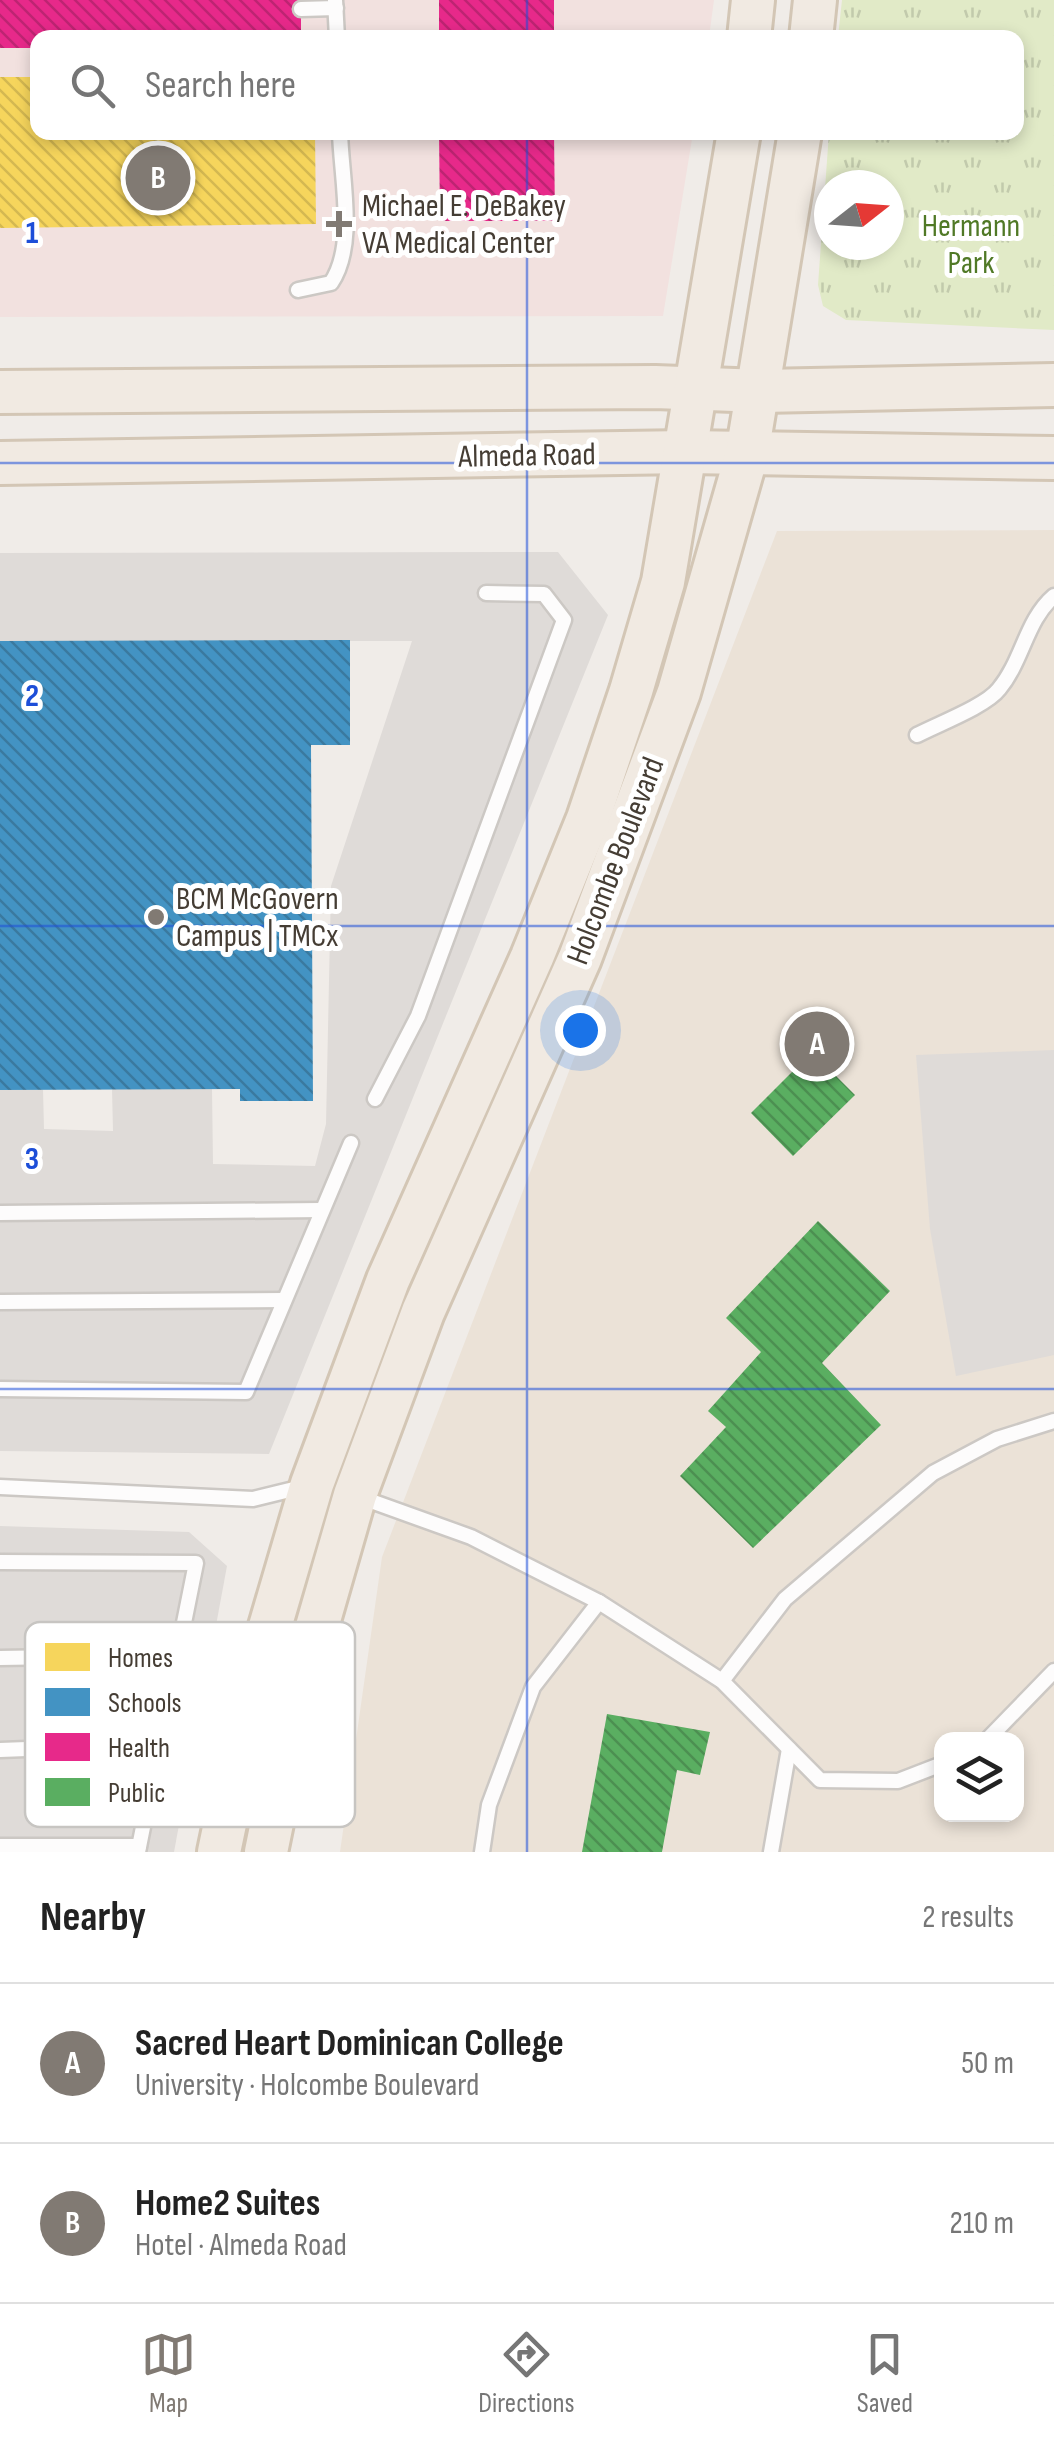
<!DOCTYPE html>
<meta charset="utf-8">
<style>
:root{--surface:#fff;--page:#f6f6f6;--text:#222;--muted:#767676;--line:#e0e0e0;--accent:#817a73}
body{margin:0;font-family:"Sofia Sans Condensed",sans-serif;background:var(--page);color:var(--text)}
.controls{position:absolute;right:30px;bottom:30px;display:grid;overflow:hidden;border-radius:20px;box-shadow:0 5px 15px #0003}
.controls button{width:90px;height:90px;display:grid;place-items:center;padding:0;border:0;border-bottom:2px solid var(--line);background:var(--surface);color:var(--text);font:50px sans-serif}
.compass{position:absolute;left:814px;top:170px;width:90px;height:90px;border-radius:50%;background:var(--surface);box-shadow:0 5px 15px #0003;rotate:73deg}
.you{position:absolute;left:580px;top:1030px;width:35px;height:35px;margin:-25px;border:8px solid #fff;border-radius:50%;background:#1a73e8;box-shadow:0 0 0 15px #1a73e833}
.badge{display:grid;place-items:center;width:65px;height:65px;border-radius:50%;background:var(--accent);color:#fff;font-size:32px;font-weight:700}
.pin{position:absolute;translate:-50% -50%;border:5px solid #fff;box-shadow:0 2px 10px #0006}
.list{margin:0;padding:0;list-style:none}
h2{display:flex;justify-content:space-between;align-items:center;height:130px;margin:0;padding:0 40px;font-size:42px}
h2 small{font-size:32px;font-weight:400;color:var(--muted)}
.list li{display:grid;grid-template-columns:65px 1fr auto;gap:30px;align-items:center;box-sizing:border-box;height:160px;padding:0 40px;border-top:2px solid var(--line)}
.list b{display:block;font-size:38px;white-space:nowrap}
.list p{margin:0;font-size:32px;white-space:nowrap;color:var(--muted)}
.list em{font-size:32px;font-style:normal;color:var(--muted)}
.icon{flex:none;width:55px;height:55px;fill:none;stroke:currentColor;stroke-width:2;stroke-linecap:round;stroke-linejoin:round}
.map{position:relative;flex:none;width:1054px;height:1852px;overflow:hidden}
.search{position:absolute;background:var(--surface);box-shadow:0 5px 15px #0003;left:30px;right:30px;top:30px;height:110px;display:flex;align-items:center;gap:25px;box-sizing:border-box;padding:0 35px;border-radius:20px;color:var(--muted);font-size:38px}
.sheet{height:450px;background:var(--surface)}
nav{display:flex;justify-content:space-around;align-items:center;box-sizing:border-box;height:140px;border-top:2px solid var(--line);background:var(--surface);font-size:28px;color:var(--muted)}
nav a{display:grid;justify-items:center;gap:5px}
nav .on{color:var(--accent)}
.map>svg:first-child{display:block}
.education{fill:#ebe2d7;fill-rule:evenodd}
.medical{fill:#f2e1df}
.park{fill:url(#park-tufts);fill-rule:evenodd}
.parking{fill:#dfdbd8}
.homes{fill:url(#homes-back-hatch)}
.schools{fill:url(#schools-back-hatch)}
.health{fill:url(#health-back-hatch)}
.public{fill:url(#public-back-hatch)}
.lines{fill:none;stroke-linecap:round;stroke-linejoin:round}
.lane-casing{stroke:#ccc8c4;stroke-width:19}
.primary-casing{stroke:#d3c6b5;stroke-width:48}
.lane{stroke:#fdfcfc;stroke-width:14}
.primary{stroke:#f1eae2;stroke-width:42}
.grid{fill:none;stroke:#1d4ed8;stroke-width:2.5;stroke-opacity:0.55}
.poi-dot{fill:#817a73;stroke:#fff;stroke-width:4}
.labels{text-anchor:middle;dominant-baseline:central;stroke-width:10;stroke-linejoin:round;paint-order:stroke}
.poi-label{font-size:32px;fill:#453d34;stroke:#fff;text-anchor:start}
.park-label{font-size:32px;fill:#507926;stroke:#fff}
.street-label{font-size:32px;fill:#453d34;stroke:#fff}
.key{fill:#fff;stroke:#c7c5c2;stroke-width:2.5}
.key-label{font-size:28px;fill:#453d34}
.grid-label{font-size:32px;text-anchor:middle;font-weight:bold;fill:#1d4ed8;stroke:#fff;stroke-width:10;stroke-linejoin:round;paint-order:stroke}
</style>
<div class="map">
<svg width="1054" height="1852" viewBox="0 0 1054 1852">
<defs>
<pattern id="park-tufts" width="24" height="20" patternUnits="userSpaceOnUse" patternTransform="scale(2.5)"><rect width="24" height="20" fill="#e1eac7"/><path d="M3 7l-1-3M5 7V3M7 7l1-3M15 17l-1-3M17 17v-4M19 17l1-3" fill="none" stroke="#c2caac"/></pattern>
<pattern id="homes-back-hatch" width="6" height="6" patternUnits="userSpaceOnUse" patternTransform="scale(2.5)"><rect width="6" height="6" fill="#f6d55c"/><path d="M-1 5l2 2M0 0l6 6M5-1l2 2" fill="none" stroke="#d4b851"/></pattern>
<pattern id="schools-back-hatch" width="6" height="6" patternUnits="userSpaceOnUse" patternTransform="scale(2.5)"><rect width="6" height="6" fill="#4393c3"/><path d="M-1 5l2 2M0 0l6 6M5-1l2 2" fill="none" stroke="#3a799f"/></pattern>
<pattern id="health-back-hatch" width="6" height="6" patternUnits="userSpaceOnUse" patternTransform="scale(2.5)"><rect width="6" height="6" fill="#e7298a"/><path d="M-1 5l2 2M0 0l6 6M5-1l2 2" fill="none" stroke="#bd2472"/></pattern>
<pattern id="public-back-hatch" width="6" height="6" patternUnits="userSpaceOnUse" patternTransform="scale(2.5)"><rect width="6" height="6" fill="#5aae61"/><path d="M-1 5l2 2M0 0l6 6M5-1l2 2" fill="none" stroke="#4c8f51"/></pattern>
</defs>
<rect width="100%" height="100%" fill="#f0ece8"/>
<path class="education" d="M 1054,530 L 1054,1852 L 340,1852 L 382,1557 L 777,531 ZM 942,1740 L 1016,1740 L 1016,1814 L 942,1814 Z"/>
<path class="medical" d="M 0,0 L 714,0 L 709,37 L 38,38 L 38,132 L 693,133 L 663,316 L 0,317 Z"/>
<path class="park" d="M 842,0 L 1054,0 L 1054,330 L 846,320 L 823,306 L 818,285 L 829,133 L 1016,132 L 1016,38 L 838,37 ZM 829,185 L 889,185 L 889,245 L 829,245 Z"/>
<g class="parking">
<path d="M 558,552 L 608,615 L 269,1454 L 0,1451 L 0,1090 L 43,1089 L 44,1129 L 113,1131 L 112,1089 L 212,1089 L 213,1164 L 315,1166 L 326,1124 L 331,886 L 412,641 L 0,641 L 0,553 Z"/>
<path d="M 1054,1050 L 1054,1355 L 956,1376 L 930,1229 L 916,1055 Z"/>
<path d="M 0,1526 L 189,1532 L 227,1566 L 174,1852 L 0,1852 Z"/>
</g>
<path class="homes" d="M 0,77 L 38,77 L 38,132 L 315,132 L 316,224 L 0,228 Z"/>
<path class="schools" d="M 350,640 L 350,745 L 311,745 L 313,1101 L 240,1101 L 240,1089 L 0,1090 L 0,641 Z"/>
<g class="health">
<path d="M 0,0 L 301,0 L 301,38 L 38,38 L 38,48 L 0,48 Z"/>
<rect x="439" y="0" width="115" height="38"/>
<path d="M 439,132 L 554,132 L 555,221 L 440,221 Z"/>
</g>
<g class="public">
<path d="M 812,1052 L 855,1095 L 793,1156 L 751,1113 Z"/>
<path d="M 818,1221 L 890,1291 L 822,1363 L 881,1425 L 753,1548 L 680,1476 L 726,1427 L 708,1411 L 761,1352 L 726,1318 Z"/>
<path d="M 607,1714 L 710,1732 L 700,1775 L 677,1770 L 662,1852 L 582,1852 Z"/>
</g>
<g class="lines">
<g class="lane-casing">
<g id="lane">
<path d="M 335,0 L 337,38"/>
<path d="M 301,9 L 336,8"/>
<path d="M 298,290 L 331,283 C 357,245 341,177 340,132"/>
<path d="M 917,735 C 938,724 986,706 999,689 C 1023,660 1026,620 1054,596"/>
<path d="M 375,1099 L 418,1016 L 564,620 L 544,594 L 486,593"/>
<path d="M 0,1213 L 321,1210"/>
<path d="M 0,1302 L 284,1300"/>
<path d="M 0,1389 L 246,1392 L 351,1143"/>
<path d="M 0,1487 L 253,1499 L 302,1487"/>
<path d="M 357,1496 L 471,1537 L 599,1602 L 722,1681 L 820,1780 L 898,1781 L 942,1764"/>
<path d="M 0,1562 L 196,1563 L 138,1852"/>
<path d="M 0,1658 L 178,1655"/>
<path d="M 722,1681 L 785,1599 L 933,1473 L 997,1439 L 1054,1421"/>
<path d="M 987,1740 L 1054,1671"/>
<path d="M 0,1750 L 160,1744"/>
<path d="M 0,1846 L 139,1846"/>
<path d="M 482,1852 L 489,1805 L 533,1687 L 599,1602"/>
<path d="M 771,1852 L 789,1749"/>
</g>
</g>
<g class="primary-casing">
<g id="primary">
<path d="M 749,38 L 753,0"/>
<path d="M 811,38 L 815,0"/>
<path d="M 0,392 L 655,387 L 761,391 L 1054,385"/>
<path d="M 0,463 L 687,452 L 1054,458"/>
<path d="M 219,1852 L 257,1671 L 312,1484 L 388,1280 L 532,957 L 588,819 L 631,691 L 663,582 L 739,132"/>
<path d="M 266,1852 L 300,1686 L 355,1495 L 423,1312 L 580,958 L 679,692 L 747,454 L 800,132"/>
</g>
</g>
<use href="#lane" class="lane"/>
<use href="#primary" class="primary"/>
</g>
<path class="grid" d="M 527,0 L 527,38M 527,132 L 527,1852M 0,463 L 1054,463M 0,926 L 1054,926M 0,1389 L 1054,1389"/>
<g class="poi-dot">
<path d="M334 209h10v10h10v10h-10v10h-10v-10h-10v-10h10z"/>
<circle cx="156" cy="917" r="10"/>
</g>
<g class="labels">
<g class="poi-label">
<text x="362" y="206">Michael E. DeBakey<tspan x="362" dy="37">VA Medical Center</tspan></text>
<text x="176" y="899">BCM McGovern<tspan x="176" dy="37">Campus | TMCx</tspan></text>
</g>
<g class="park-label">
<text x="971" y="226">Hermann<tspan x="971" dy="37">Park</tspan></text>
</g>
<g class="street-label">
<text transform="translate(527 456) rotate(-1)">Almeda Road</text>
<text transform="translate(616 861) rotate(-69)">Holcombe Boulevard</text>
</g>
</g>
<rect x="25" y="1622" width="330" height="205" rx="15" class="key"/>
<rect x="45" y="1643" width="45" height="28" fill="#f6d55c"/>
<rect x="45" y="1688" width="45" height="28" fill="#4393c3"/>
<rect x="45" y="1733" width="45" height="28" fill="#e7298a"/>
<rect x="45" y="1778" width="45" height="28" fill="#5aae61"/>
<g class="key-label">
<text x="108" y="1667">Homes</text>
<text x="108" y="1712">Schools</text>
<text x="108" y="1757">Health</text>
<text x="108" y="1802">Public</text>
</g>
<g class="grid-label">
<text x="32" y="243">1</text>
<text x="32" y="706">2</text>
<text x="32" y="1169">3</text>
</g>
</svg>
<div class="controls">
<button><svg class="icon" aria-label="layers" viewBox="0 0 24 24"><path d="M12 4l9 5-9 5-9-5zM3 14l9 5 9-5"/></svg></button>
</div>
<svg class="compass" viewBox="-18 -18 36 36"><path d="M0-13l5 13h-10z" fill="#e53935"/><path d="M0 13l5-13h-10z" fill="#767676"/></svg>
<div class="you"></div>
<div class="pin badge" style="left:817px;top:1044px">A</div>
<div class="pin badge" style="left:158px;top:178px">B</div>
<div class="search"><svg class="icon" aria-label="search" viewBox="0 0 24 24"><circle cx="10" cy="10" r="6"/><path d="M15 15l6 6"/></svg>Search here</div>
</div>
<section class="sheet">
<h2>Nearby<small>2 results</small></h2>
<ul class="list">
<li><span class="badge">A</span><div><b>Sacred Heart Dominican College</b><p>University · Holcombe Boulevard</p></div><em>50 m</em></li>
<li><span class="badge">B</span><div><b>Home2 Suites</b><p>Hotel · Almeda Road</p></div><em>210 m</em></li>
</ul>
</section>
<nav>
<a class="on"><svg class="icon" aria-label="map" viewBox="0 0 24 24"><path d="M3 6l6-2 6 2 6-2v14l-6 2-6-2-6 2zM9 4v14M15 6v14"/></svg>Map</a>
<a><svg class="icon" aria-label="directions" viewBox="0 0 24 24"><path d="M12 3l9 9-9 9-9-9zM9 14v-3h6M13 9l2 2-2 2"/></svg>Directions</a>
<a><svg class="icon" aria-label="saved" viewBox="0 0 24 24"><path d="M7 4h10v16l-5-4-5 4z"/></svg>Saved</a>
</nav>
